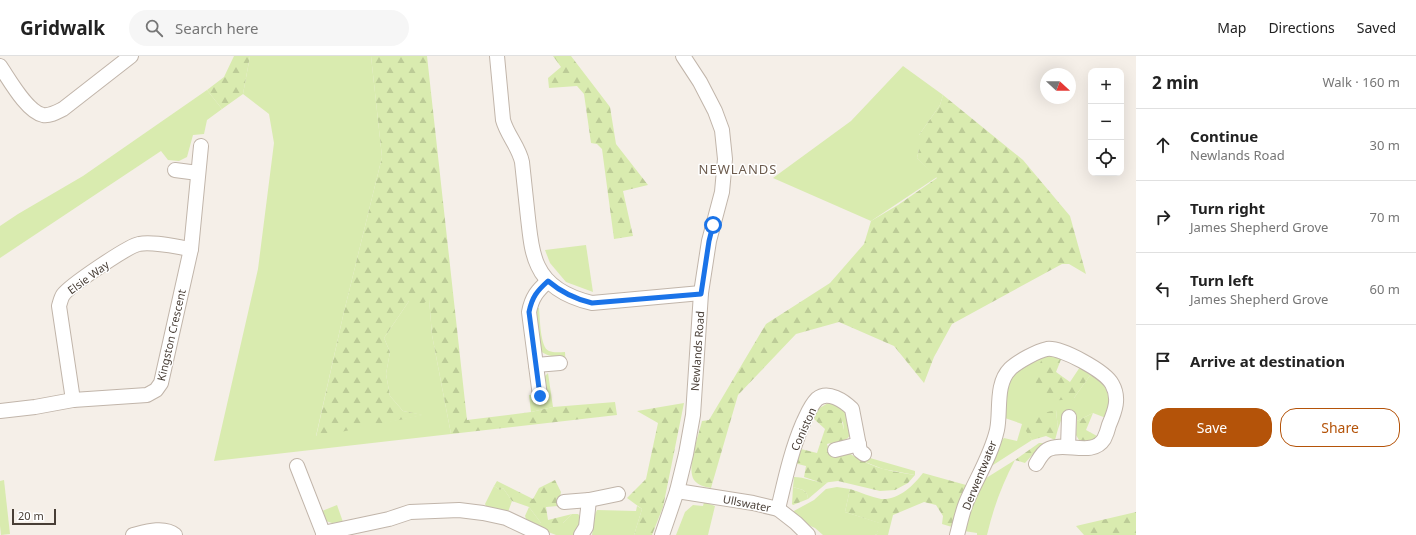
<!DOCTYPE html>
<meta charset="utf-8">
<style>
:root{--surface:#fff;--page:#f6f6f6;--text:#222;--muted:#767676;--line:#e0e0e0;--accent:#b45309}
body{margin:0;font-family:"Noto Sans",sans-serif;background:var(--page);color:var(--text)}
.controls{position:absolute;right:12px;top:12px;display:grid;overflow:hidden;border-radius:8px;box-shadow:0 4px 16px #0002}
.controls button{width:36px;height:36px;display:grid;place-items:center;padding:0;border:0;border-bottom:1px solid var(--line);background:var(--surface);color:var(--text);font:20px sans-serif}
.compass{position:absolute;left:1040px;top:12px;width:36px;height:36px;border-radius:50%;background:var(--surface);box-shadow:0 4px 16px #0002;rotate:111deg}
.scale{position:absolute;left:12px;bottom:10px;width:44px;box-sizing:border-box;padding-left:4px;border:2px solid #483e36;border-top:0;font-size:11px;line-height:14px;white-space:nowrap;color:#483e36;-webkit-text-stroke:3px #fff;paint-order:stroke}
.stop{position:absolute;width:12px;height:12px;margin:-9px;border:3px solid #1a73e8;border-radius:50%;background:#fff}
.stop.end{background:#1a73e8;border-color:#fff;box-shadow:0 1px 4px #0008}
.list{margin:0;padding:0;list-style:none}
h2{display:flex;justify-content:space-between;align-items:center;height:52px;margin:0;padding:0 16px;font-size:17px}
h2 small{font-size:13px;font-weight:400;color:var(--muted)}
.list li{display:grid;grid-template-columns:26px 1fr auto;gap:12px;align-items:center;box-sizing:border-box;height:72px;padding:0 16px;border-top:1px solid var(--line)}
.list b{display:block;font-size:15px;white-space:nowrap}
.list p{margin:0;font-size:13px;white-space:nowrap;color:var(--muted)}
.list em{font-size:13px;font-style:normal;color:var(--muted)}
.actions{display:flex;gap:8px;padding:12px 16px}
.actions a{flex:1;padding:9px 0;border:1px solid var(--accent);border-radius:16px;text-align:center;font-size:14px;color:var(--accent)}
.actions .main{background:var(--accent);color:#fff}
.icon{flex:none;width:22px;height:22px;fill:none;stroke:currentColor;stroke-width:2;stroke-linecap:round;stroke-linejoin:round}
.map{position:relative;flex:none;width:1136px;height:479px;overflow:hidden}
header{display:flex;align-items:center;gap:24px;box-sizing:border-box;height:56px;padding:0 20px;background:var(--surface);border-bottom:1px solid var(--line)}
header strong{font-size:19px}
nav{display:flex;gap:22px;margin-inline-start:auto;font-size:14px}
.search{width:280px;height:36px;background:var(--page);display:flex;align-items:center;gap:10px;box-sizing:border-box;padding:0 14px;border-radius:22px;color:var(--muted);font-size:15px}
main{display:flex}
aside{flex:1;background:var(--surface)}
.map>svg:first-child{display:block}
.grass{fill:#d9ebaf}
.forest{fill:url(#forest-firs)}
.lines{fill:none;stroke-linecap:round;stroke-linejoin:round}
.minor-casing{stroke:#c1b5aa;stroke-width:16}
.minor{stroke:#fff;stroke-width:14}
.route{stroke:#1a73e8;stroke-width:5}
.labels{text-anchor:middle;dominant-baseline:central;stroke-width:3;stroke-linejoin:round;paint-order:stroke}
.street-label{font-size:11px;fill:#483e36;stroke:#fff}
.quarter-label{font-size:13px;letter-spacing:1px;fill:#6c5b4d;stroke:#fff}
</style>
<header>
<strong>Gridwalk</strong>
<div class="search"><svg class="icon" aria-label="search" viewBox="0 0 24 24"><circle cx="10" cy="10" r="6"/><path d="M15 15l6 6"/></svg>Search here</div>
<nav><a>Map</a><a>Directions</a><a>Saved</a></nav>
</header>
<main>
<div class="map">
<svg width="1136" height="479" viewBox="0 0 1136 479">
<defs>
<pattern id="forest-firs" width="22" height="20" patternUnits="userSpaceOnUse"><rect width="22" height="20" fill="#d9ebaf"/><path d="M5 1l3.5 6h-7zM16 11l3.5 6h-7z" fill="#bccb97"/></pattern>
</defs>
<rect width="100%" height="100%" fill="#f5efe8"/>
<g class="grass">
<path d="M 250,0 L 371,0 L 382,101 L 343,260 L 316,380 L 422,359 L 403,355 L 390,340 L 386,318 L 390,296 L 384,282 L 409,245 L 429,242 L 432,279 L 451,378 L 214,405 L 258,213 L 274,87 L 269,58 L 243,38 Z"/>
<path d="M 903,10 L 943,39 L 940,49 L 919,79 L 919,93 L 917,102 L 937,121 L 871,165 L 773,122 L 851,65 Z"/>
<path d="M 207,34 L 222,53 L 207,64 L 204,78 L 193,79 L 187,101 L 179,105 L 168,104 L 161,95 L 0,202 L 0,170 L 18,158 L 83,120 Z"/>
<path d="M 586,189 L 593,236 L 566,226 L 550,207 L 545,194 Z"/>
<path d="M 536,252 L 539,252 C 540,261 540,292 549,295 C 554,297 560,296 565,296 L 566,312 L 563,312 L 562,300 C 552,301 547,300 539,294 Z"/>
<path d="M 1044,299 L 1074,342 L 1091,318 C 1108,328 1113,343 1106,362 L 1093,357 L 1077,365 L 1074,357 L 1063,359 L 1058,373 L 1056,354 L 1027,375 L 1032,384 L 990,411 L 997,389 L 1004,382 L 1017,385 L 1022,368 L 1002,361 L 1010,320 Z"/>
<path d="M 548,317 L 553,351 L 531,356 L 529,339 L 531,339 L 532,344 L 543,343 L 544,321 Z"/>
<path d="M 828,347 L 834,347 L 847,356 L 852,374 L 844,374 L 843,366 L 818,353 Z"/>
<path d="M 870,402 L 915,415 L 915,419 L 883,413 L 860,404 L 865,404 Z"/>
<path d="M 1015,404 C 1002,428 993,453 987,479 L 977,479 L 977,477 L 964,475 L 969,452 L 983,424 Z"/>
<path d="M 794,421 C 806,421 818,428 828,426 L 808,443 L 807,438 L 803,434 L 793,431 Z"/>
<path d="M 4,424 L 10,478 L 1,479 L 0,470 L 0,425 Z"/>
<path d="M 494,430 L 500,434 L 503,432 L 512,445 L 508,456 L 488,455 L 485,448 Z"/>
<path d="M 837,431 L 850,433 L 845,456 L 880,467 L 877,478 L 875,479 L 823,479 L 815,472 L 806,468 L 792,456 L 814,444 L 826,433 Z"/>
<path d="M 704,446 L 715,450 L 708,479 L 676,479 L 685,456 L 693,449 L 703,450 Z"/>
<path d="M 337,449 L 343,466 L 332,467 L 326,465 L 322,455 Z"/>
<path d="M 637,450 L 642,453 L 634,479 L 592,479 L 595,458 L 597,454 L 636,455 Z"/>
<path d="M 529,451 L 541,467 L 563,467 L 572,458 L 578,458 L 580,460 L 579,468 L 574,479 L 556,479 L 530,469 L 526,463 L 525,460 Z"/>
</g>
<g class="forest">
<path d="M 234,0 L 250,0 L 243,38 L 222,53 L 207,34 L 224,21 Z"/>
<path d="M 371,0 L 427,0 L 467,364 L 531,356 L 553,351 L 615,346 L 617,359 L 451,378 L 432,279 L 429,243 L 418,252 L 409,245 L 384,282 L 390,296 L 386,318 L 390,340 L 403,355 L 424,359 L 316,381 L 343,260 L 382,101 Z"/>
<path d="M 553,0 L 571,0 L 610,51 L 616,88 L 648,129 L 623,135 L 633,180 L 614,183 L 602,93 L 597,88 L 591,87 L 584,38 L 577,30 L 549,32 L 548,22 L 561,11 Z"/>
<path d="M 943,39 L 1023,104 L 1070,160 L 1086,218 L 1069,208 L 1062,208 L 952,268 L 934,301 L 924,327 L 894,290 L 839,266 L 796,278 L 738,339 L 711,432 C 704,431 698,429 694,424 C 686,412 699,378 702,365 L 709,364 L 766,268 L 830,227 L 864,188 L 871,165 L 898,149 L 937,122 L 917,102 L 919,93 L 919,79 L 940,49 Z"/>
<path d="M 1044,299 L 1062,301 L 1056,316 L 1070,326 L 1080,311 L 1091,318 L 1074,342 C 1068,343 1060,345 1055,344 C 1045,342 1037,330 1033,322 Z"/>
<path d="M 684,347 L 663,451 L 652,479 L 634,479 L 642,453 L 627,442 L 646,423 L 658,367 L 637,355 Z"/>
<path d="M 818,353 L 831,354 L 840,358 L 844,374 L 852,374 C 849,387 838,385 827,388 L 831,400 L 849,397 C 872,412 889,415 915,419 L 908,427 L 895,434 L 880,435 L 838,425 L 822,427 L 804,421 L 806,410 L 794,407 L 795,398 L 801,393 L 817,397 L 825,373 L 813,362 L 812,359 Z"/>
<path d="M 1056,354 L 1058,373 L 1055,384 L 1046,380 L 1032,384 L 1026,375 C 1029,362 1045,356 1056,354 Z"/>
<path d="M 1093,357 L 1086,374 L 1097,380 L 1090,387 L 1079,384 L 1076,379 L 1077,365 Z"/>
<path d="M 1039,387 L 1043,387 L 1025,407 L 1015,404 Z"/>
<path d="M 923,417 L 966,429 L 952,471 L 942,468 L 943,460 L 936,449 L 924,446 L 893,459 L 888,479 L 875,479 L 877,478 L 879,467 L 845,456 L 850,433 C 860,436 871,441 881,443 C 899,444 913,430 923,417 Z"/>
<path d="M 555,424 L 561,436 L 558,450 L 546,451 L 548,464 L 572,458 L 563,467 L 554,473 L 541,467 L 529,451 L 512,445 L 503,432 L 500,434 L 494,430 L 497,425 L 533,443 L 539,432 Z"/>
<path d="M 793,431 L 803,434 L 807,438 L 808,443 L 793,449 L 792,448 Z"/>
<path d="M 1136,456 L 1136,479 L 1084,479 L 1076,470 Z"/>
</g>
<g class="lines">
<g class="minor-casing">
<g id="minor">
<path d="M 497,0 L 503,64 C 507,79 519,91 522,106 C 524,125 526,143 528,162 C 530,178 531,196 538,210 C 548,232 571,242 592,247 L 701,237"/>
<path d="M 0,10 C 9,23 27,56 43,59 C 50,60 57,56 63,53 L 131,0"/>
<path d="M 175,114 L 198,117"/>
<path d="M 536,309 L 560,307"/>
<path d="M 540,340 L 529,256 C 532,241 537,235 548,225"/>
<path d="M 73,344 L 59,250 C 60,247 61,242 63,239 C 69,230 128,190 139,188 C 152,185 177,191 191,193"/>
<path d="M 0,355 L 35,351 L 73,344 L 147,339 L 156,334 L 161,327 L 191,193 L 201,90"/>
<path d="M 1068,391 L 1069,361"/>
<path d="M 835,394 L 859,388"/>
<path d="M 297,410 L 324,479"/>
<path d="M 677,435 L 753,447 L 778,453 L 796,467 L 808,479"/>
<path d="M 564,446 L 589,444 L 618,438"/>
<path d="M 778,453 C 785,424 791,395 803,367 C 807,359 810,350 817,343 C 828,334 844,345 852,353 L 860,395 L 864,398"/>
<path d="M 323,477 L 389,463 L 410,456 L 459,454 L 483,457 L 506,462 L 542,479"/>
<path d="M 133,479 C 145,476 164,470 175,479"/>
<path d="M 581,479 L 586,471 L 589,444"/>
<path d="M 662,479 L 677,435 L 686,398 L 693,359 L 701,237 L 709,185 L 722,136 L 725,103 L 722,74 L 715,55 L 700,26 L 683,0"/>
<path d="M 957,479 C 960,468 962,457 966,447 C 976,423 991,400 997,374 C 1001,355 995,328 1010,313 C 1017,306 1037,295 1047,293 C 1061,291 1105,315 1112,328 C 1120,342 1115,355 1109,369 C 1108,373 1106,379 1104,383 C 1092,402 1064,384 1047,394 C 1042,397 1039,403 1036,408"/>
</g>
</g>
<use href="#minor" class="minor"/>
</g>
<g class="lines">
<path class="route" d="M 540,340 L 529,256 C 532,241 537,235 548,225 C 561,236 575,243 592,247 L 701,238 L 709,185 L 713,169"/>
</g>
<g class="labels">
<g class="street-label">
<text transform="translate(88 221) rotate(-36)">Elsie Way</text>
<text transform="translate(171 279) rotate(-77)">Kingston Crescent</text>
<text transform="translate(697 295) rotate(-86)">Newlands Road</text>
<text transform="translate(803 373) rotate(-66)">Coniston</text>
<text transform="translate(979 419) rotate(-68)">Derwentwater</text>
<text transform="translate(747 447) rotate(11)">Ullswater</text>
</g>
<g class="quarter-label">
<text x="738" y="113">NEWLANDS</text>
</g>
</g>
</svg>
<div class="controls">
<button>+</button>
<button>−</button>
<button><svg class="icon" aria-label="locate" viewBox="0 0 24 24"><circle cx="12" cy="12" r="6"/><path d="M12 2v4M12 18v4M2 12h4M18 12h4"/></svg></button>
</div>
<svg class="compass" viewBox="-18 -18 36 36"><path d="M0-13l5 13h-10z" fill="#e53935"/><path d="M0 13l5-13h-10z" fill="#767676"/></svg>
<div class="scale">20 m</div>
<div class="stop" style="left:713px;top:169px"></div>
<div class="stop end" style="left:540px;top:340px"></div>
</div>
<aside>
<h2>2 min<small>Walk · 160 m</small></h2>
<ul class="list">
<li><svg class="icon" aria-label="ahead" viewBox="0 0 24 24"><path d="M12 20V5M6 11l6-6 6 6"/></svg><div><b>Continue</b><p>Newlands Road</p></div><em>30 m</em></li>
<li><svg class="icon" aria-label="right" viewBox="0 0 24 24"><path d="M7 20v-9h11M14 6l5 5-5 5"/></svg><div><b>Turn right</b><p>James Shepherd Grove</p></div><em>70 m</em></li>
<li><svg class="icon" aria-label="left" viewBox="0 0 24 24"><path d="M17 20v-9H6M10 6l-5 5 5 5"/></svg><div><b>Turn left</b><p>James Shepherd Grove</p></div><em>60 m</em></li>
<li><svg class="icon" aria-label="arrive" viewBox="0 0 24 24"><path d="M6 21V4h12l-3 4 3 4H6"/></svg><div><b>Arrive at destination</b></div></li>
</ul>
<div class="actions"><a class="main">Save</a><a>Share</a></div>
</aside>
</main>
